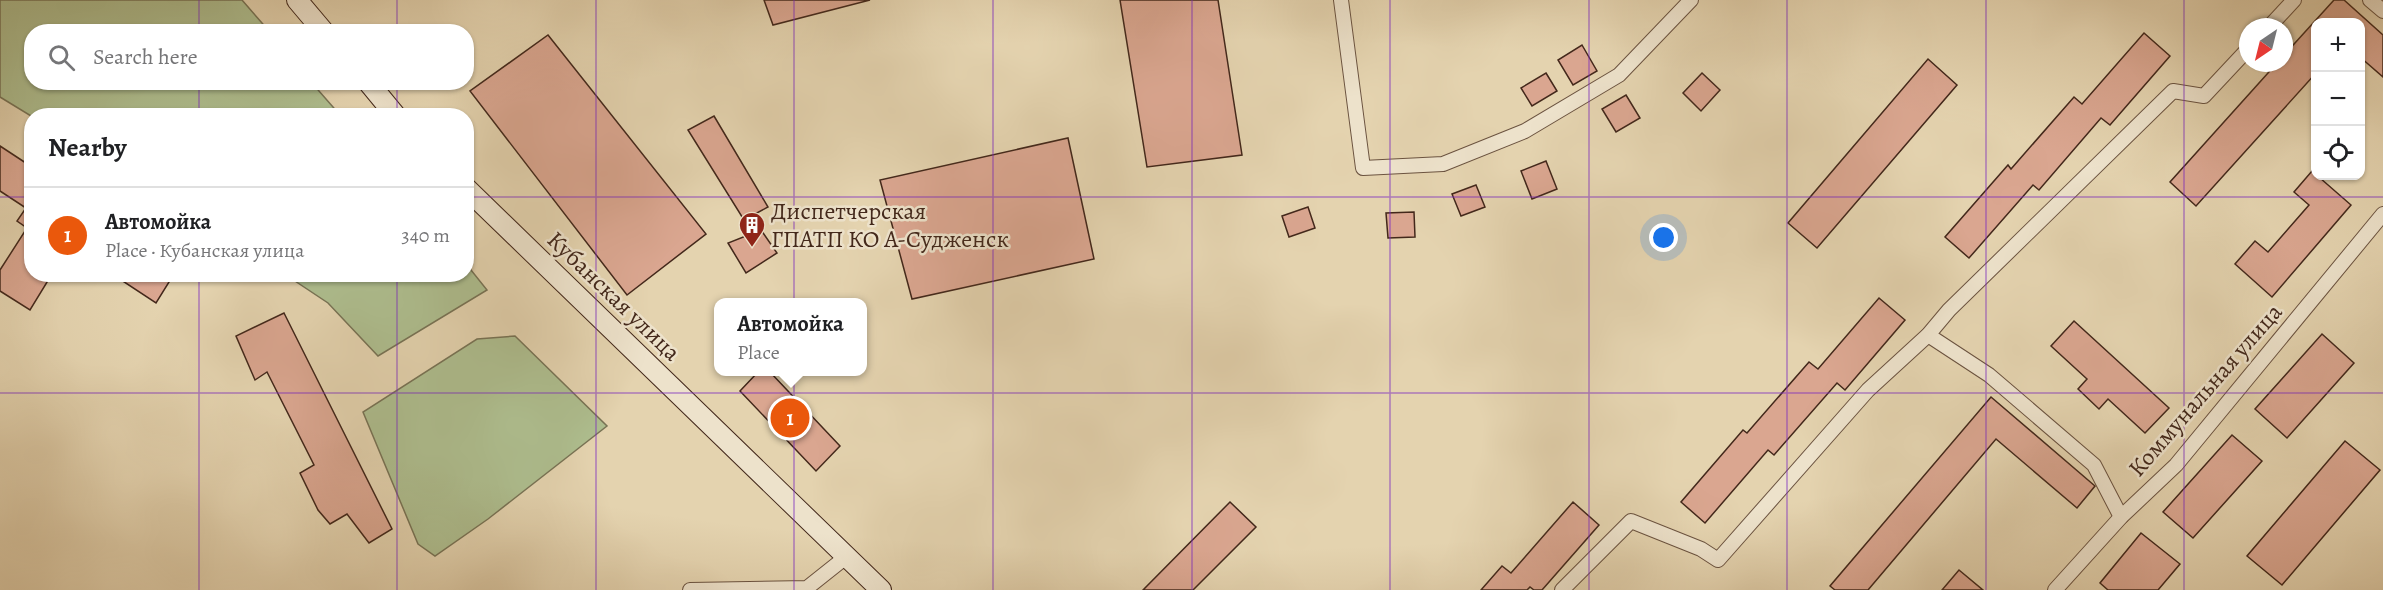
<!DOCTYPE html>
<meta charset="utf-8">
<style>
:root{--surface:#fff;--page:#f6f6f6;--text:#202124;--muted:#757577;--line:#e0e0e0;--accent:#ea580c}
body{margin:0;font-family:Alegreya,serif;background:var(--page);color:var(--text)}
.controls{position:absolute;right:18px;top:18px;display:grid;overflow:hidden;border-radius:12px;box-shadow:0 2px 4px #0004}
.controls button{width:54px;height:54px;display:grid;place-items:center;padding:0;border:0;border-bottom:2px solid var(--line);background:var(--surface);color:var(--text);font:30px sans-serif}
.compass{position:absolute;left:2239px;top:18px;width:54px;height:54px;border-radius:50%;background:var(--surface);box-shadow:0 2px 4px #0004;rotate:215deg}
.you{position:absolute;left:1664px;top:238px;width:21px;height:21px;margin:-15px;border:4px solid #fff;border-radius:50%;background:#1a73e8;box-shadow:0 0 0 9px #1a73e833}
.badge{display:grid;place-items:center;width:39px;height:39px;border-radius:50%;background:var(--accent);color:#fff;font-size:20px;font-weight:700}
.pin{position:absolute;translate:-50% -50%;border:3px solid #fff;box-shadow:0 2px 6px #0006}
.popup{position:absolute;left:714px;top:298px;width:153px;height:78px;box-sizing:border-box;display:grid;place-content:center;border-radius:12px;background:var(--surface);filter:drop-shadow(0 2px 4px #0005);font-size:20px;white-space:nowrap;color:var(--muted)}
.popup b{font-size:22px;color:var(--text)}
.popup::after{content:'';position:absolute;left:50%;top:100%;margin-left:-12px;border:12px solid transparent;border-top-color:var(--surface)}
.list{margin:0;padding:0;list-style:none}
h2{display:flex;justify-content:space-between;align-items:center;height:78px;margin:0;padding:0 24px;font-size:26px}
h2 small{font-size:20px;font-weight:400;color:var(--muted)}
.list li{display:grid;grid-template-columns:39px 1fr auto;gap:18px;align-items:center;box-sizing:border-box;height:96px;padding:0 24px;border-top:2px solid var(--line)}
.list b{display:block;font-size:22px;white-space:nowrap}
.list p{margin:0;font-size:20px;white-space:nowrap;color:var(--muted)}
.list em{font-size:20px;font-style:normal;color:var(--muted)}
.icon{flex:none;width:33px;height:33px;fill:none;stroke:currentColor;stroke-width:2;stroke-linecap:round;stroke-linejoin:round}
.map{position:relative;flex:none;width:2383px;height:590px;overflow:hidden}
.search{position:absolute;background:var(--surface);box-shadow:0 2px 4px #0004;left:24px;top:24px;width:450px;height:66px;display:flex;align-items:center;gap:15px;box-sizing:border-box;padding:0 21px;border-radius:24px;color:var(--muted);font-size:22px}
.panel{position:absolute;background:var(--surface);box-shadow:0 2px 4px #0004;left:24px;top:108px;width:450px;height:174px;border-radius:24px}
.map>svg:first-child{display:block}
.green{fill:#aebe8f;stroke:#787355;stroke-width:1.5}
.building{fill:#daa690;stroke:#43281b;stroke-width:1.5}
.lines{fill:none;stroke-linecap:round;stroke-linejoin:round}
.street-casing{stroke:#6b5340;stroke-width:16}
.secondary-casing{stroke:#43281b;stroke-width:22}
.street{stroke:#ede2cb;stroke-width:14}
.secondary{stroke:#ede2cb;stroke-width:20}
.grid{fill:none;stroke:#7b2cbf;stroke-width:1.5;stroke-opacity:0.55}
.labels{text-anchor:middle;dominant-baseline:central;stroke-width:5;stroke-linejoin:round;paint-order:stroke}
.poi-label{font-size:24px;fill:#43281b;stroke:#ede2cb;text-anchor:start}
.street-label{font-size:24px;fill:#43281b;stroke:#ede2cb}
</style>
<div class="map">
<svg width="2383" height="590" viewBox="0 0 2383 590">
<rect width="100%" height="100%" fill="#e4d3af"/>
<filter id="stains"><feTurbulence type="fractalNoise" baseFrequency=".00333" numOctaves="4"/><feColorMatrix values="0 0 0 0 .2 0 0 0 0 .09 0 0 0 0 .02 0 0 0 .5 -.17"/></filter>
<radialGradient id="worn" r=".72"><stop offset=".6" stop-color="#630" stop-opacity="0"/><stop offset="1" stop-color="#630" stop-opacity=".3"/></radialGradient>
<g class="green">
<path d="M 0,0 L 242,0 L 269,31 L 32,32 L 32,82 L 312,83 L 340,115 L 31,116 L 0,97 Z"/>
<path d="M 467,265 L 487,290 L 378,356 L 328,303 L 286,275 L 466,274 Z"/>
<path d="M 515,336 L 607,426 L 488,519 L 435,556 L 418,544 L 363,412 L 477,339 Z"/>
</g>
<g class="building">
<path d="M 764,0 L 870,0 L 773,25 Z"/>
<path d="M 1120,0 L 1218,0 L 1242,155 L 1147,167 Z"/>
<path d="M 2334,0 L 2344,0 L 2383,35 L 2383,77 L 2360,57 L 2360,22 L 2316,22 L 2316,73 L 2196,206 L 2170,182 L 2277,63 L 2284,63 L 2284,55 Z"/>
<path d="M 2144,33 L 2170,56 L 2110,125 L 2101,118 L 2039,190 L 2033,185 L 1969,258 L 1945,237 L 2008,165 L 2011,169 L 2074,97 L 2082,104 Z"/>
<path d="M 548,35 L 706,234 L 627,295 L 470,91 Z"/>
<path d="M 1582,45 L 1597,71 L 1573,85 L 1558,60 Z"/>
<path d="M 1928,59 L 1957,85 L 1817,248 L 1788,223 Z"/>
<path d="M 1546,73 L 1557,91 L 1532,106 L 1521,88 Z"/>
<path d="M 1702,73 L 1720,90 L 1701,111 L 1683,93 Z"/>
<path d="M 1626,95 L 1640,118 L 1616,132 L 1602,109 Z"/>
<path d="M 714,116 L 768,207 L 744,220 L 688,130 Z"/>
<path d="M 1068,138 L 1094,259 L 912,299 L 880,180 Z"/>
<path d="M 0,146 L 32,167 L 32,274 L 52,274 L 30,310 L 0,291 L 0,270 L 27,228 L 17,221 L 26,208 L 0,191 Z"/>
<path d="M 1546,161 L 1557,189 L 1532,199 L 1521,171 Z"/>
<path d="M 2312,171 L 2351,205 L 2272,297 L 2235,264 L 2255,241 L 2268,252 L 2309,205 L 2294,192 Z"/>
<path d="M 1476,185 L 1485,207 L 1461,216 L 1452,194 Z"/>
<path d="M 1308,207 L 1315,228 L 1289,237 L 1282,216 Z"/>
<path d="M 1414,212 L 1415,237 L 1388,238 L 1386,213 Z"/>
<path d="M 761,230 L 777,253 L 746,273 L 728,243 Z"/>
<path d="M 112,274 L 174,274 L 156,303 Z"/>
<path d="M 1879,298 L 1905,320 L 1845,390 L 1837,383 L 1774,455 L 1768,450 L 1705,523 L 1681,502 L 1743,430 L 1747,433 L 1809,362 L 1818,369 Z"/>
<path d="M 284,313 L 392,529 L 369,543 L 347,514 L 330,524 L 318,510 L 300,473 L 314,465 L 267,372 L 255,380 L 236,336 Z"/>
<path d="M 2074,321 L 2169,408 L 2145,433 L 2108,399 L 2099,409 L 2078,389 L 2087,379 L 2051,346 Z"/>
<path d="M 2322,334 L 2354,363 L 2287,438 L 2255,409 Z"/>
<path d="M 758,372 L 770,372 L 840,446 L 816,471 L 740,391 Z"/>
<path d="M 1991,397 L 2095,486 L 2077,508 L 1996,439 L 1868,590 L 1835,590 L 1830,586 Z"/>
<path d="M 2232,435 L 2262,461 L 2193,538 L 2163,512 Z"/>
<path d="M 2345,441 L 2380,470 L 2282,585 L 2247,556 Z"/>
<path d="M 1230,502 L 1256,527 L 1193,590 L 1143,590 Z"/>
<path d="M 1573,502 L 1599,525 L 1542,590 L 1534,590 L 1530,587 L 1527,590 L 1481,590 L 1502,566 L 1511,573 Z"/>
<path d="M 2141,533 L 2180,564 L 2158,590 L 2108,590 L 2100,583 Z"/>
<path d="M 1959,570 L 1983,590 L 1942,590 Z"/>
</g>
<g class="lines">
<g class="street-casing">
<g id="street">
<path d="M 1341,0 L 1363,168 L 1443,164 L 1525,131 L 1619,75 L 1691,0"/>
<path d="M 2370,0 L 2383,11"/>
<path d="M 2269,27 L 2294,0"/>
<path d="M 1928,335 L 1989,375 L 2094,465 L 2121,517"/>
<path d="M 690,590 L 807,588 L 846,557"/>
<path d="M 1562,590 L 1631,521 L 1701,549 L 1718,560 L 1868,390 L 1928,335 L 1949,310 L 2173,91 L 2204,96 L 2248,49"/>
<path d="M 2055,590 L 2121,517 L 2176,465 L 2383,214"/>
</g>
</g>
<g class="secondary-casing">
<g id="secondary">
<path d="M 297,0 L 324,32"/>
<path d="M 368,82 L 396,116"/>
<path d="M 466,188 L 881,590"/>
</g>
</g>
<use href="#street" class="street"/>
<use href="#secondary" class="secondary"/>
</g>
<path class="grid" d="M 199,0 L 199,32M 397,0 L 397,32M 596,0 L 596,590M 794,0 L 794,590M 993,0 L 993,590M 1192,0 L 1192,590M 1390,0 L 1390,590M 1589,0 L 1589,590M 1787,0 L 1787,590M 1986,0 L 1986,590M 2184,0 L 2184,590M 199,82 L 199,116M 397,82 L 397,116M 0,197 L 32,197M 466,197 L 2383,197M 199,274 L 199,590M 397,274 L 397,590M 0,393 L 2383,393"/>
<defs>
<g id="building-pin" transform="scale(1.35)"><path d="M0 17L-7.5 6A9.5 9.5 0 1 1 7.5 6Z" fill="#8f2418" stroke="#ede2cb"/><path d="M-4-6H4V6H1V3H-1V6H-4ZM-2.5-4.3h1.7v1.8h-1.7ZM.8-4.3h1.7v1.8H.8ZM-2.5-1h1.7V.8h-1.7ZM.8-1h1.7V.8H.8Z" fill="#fff"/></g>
</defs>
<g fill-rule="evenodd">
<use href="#building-pin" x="752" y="225"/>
</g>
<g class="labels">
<g class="poi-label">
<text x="771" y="211">Диспетчерская<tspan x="771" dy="28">ГПАТП КО А-Судженск</tspan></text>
</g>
<g class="street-label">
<text transform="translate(614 296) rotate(44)">Кубанская улица</text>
<text transform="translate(2205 390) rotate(-49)">Коммунальная улица</text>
</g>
</g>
<rect width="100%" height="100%" filter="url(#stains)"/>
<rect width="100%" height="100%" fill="url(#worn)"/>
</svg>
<div class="controls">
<button>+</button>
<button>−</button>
<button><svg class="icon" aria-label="locate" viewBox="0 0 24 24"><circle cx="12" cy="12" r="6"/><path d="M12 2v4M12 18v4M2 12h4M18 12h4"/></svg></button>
</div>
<svg class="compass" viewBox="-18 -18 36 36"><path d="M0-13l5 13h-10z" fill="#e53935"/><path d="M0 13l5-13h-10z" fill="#757577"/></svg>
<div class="you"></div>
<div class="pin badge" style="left:790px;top:418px">1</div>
<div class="popup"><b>Автомойка</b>Place</div>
<div class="search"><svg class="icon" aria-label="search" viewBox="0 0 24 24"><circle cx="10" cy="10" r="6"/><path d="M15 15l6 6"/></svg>Search here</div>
<section class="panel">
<h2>Nearby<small></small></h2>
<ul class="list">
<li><span class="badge">1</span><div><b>Автомойка</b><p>Place · Кубанская улица</p></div><em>340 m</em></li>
</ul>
</section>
</div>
